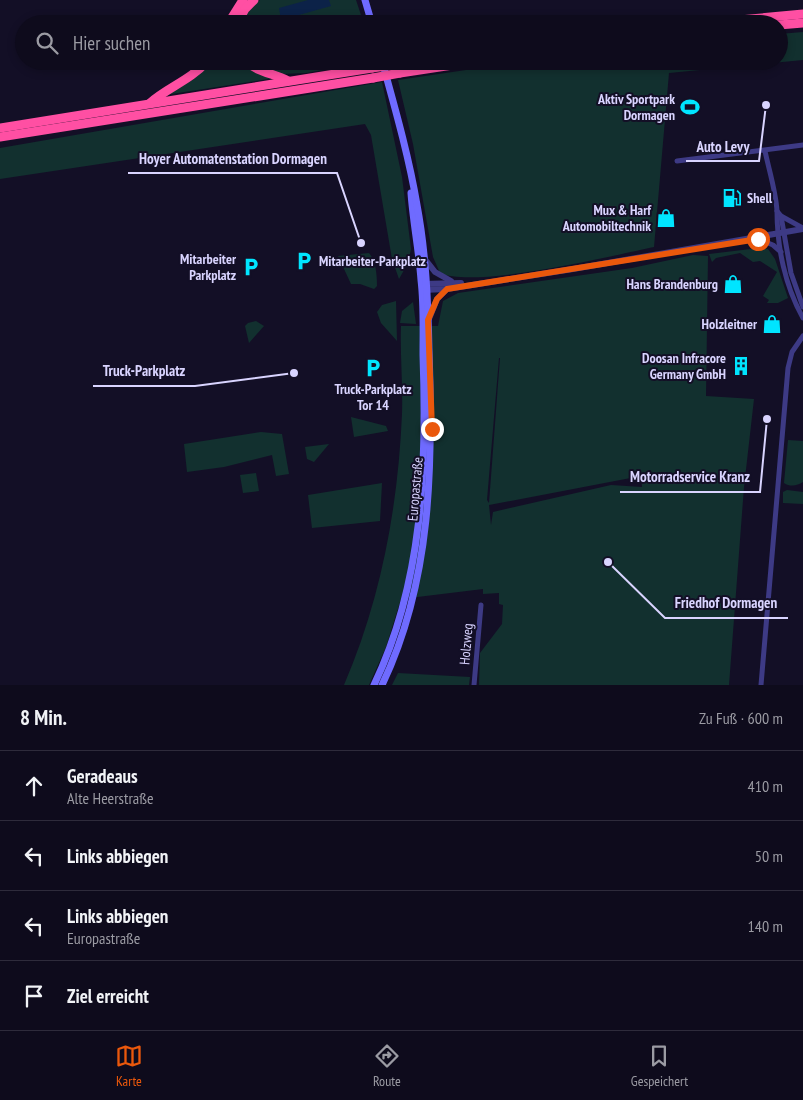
<!DOCTYPE html>
<html lang="de">
<meta charset="utf-8">
<style>
:root{--surface:#0e0b1c;--page:#1c1929;--text:#f1f3f6;--muted:#9b9ba3;--line:#2e2b3b;--accent:#ea580c}
body{margin:0;font-family:"PT Sans Narrow",sans-serif;background:var(--page);color:var(--text)}
.stop{position:absolute;width:15px;height:15px;margin:-11px;border:4px solid #ea580c;border-radius:50%;background:#fff}
.stop.end{background:#ea580c;border-color:#fff;box-shadow:0 1px 5px #0008}
.list{margin:0;padding:0;list-style:none}
h2{display:flex;justify-content:space-between;align-items:center;height:65px;margin:0;padding:0 20px;font-size:21px}
h2 small{font-size:16px;font-weight:400;color:var(--muted)}
.list li{display:grid;grid-template-columns:32px 1fr auto;gap:15px;align-items:center;box-sizing:border-box;height:70px;padding:0 20px;border-top:1px solid var(--line)}
.list b{display:block;font-size:19px;white-space:nowrap}
.list p{margin:0;font-size:16px;white-space:nowrap;color:var(--muted)}
.list em{font-size:16px;font-style:normal;color:var(--muted)}
.icon{flex:none;width:28px;height:28px;fill:none;stroke:currentColor;stroke-width:2;stroke-linecap:round;stroke-linejoin:round}
.map{position:relative;flex:none;width:803px;height:685px;overflow:hidden}
.search{position:absolute;background:var(--surface);box-shadow:0 2px 8px #0003;left:15px;right:15px;top:15px;height:55px;display:flex;align-items:center;gap:12px;box-sizing:border-box;padding:0 18px;border-radius:28px;color:var(--muted);font-size:19px}
.sheet{height:345px;background:var(--surface)}
nav{display:flex;justify-content:space-around;align-items:center;box-sizing:border-box;height:70px;border-top:1px solid var(--line);background:var(--surface);font-size:14px;color:var(--muted)}
nav a{display:grid;justify-items:center;gap:2px}
nav .on{color:var(--accent)}
.map>svg:first-child{display:block}
.green{fill:#12302f;fill-rule:evenodd}
.water{fill:#0c2248}
.lines{fill:none;stroke-linecap:round;stroke-linejoin:round}
.minor{stroke:#3d3a85;stroke-width:5}
.tertiary{stroke:#3d3a85;stroke-width:6}
.secondary{stroke:#6f6bff;stroke-width:7}
.motorway{stroke:#ff4fa3;stroke-width:9}
.motorway-bridge{stroke:#ff4fa3;stroke-width:9}
.route{stroke:#ea580c;stroke-width:6}
.labels{text-anchor:middle;dominant-baseline:central;stroke-width:4;stroke-linejoin:round;paint-order:stroke}
.poi-label{font-size:14px;font-weight:bold;fill:#d9d4ff;stroke:#130f26;text-anchor:end}
.street-label{font-size:14px;fill:#d9d4ff;stroke:#130f26}
.leader{fill:none;stroke:#d9d4ff;stroke-width:2}
.callout-dot{fill:#d9d4ff;stroke:#130f26;stroke-width:2}
.callout-label{font-size:15px;text-anchor:middle;font-weight:bold;fill:#d9d4ff;stroke:#130f26;stroke-width:4;stroke-linejoin:round;paint-order:stroke}
</style>
<div class="map">
<svg width="803" height="685" viewBox="0 0 803 685">
<rect width="100%" height="100%" fill="#130f26"/>
<g class="green">
<path d="M 260,0 L 356,0 L 364,24 L 239,24 L 254,3 Z"/>
<path d="M 803,32 L 803,60 L 669,73 L 654,247 C 611,256 475,289 440,273 L 433,257 L 413,144 L 398,80 L 527,61 L 779,61 L 779,34 Z"/>
<path d="M 211,61 L 243,61 L 275,78 L 165,95 L 196,77 Z"/>
<path d="M 249,61 L 373,61 L 306,73 L 280,74 Z"/>
<path d="M 382,82 L 402,177 L 411,249 L 408,263 L 399,279 L 392,259 L 371,135 L 365,124 L 0,179 L 0,148 Z"/>
<path d="M 759,248 L 768,249 L 775,259 L 788,298 L 778,303 L 767,303 L 769,300 L 763,296 L 777,272 L 760,261 L 753,262 L 740,253 L 716,258 L 712,262 L 709,254 Z"/>
<path d="M 369,253 C 376,261 377,275 377,286 L 374,289 L 360,284 L 351,284 L 338,256 Z"/>
<path d="M 693,255 L 708,256 L 706,396 L 754,399 L 744,487 L 729,685 L 479,685 L 480,653 L 502,624 L 503,605 L 499,604 L 499,593 L 483,594 L 483,589 L 401,599 L 386,647 L 369,685 L 344,685 C 381,599 398,507 402,414 C 403,385 400,355 401,326 L 438,326 L 443,301 L 458,293 L 632,268 ZM 499,358 L 500,358 L 489,503 L 487,500 ZM 641,476 L 642,487 L 611,485 L 493,512 L 491,525 L 489,505 Z"/>
<path d="M 396,301 L 397,341 L 381,323 L 377,312 L 382,305 Z"/>
<path d="M 413,302 L 416,324 L 400,323 L 402,311 Z"/>
<path d="M 256,321 L 264,326 L 249,343 L 245,326 L 248,323 Z"/>
<path d="M 351,417 L 386,426 L 388,431 L 354,437 Z"/>
<path d="M 261,432 L 282,434 L 289,474 L 276,476 L 272,455 L 224,467 L 187,472 L 184,444 Z"/>
<path d="M 788,440 L 803,441 L 803,482 C 797,486 790,487 784,483 Z"/>
<path d="M 329,444 L 314,462 L 307,459 L 305,447 Z"/>
<path d="M 256,473 L 259,491 L 243,493 L 240,475 Z"/>
<path d="M 382,483 L 380,521 L 312,528 L 308,495 Z"/>
<path d="M 787,490 L 803,492 L 803,504 L 783,503 L 783,492 Z"/>
<path d="M 398,673 L 470,677 L 469,685 L 392,685 Z"/>
</g>
<path class="water" d="M 308,0 L 329,0 L 331,6 L 281,20 L 279,8 Z"/>
<g class="lines">
<g class="minor">
<path d="M 765,151 C 769,170 776,192 777,211 C 777,247 785,286 803,318"/>
<path d="M 677,161 L 803,145"/>
<path d="M 777,211 L 781,216 L 791,273 L 803,307"/>
<path d="M 781,216 L 803,228"/>
<path d="M 758,239 L 773,245 L 781,252"/>
<path d="M 474,685 L 481,605"/>
<path d="M 761,685 L 788,368 L 792,352 L 803,336"/>
</g>
<g class="tertiary">
<path d="M 424,258 L 435,272 L 451,281"/>
<path d="M 423,284 L 461,283"/>
<path d="M 422,290 L 447,289 L 573,269 L 803,229"/>
<path d="M 429,319 L 437,299 L 447,289"/>
</g>
<g class="secondary">
<path d="M 365,0 L 372,24"/>
<path d="M 374,685 C 423,583 427,467 423,355 C 423,330 424,305 421,280 C 419,251 413,222 411,193"/>
<path d="M 382,685 C 432,581 433,464 429,351 C 428,302 426,253 417,205 C 409,157 395,108 382,61"/>
</g>
<g class="motorway">
<path d="M 228,24 L 243,0"/>
<path d="M 237,24 L 245,9 L 254,0"/>
<path d="M 696,24 L 803,14"/>
<path d="M 779,25 L 803,23"/>
<path d="M 246,61 C 258,73 274,73 288,81"/>
<path d="M 399,64 L 415,61"/>
<path d="M 400,73 L 479,61"/>
<path d="M 150,103 C 168,87 191,80 207,61"/>
<path d="M 0,128 L 372,68"/>
<path d="M 0,137 L 373,78"/>
</g>
<g class="motorway-bridge">
<path d="M 372,68 L 399,64"/>
<path d="M 373,78 L 400,73"/>
</g>
</g>
<g class="lines">
<path class="route" d="M 432,429 L 428,320 L 437,299 L 447,289 L 758,239"/>
</g>
<defs>
<g id="stadium-bare" transform="scale(1.5)"><path d="M0-5a6.5 5 0 1 0 0 10a6.5 5 0 1 0 0-10ZM-3.5-1.8h7v3.6h-7Z" fill="#00e5ff" stroke="#130f26" stroke-width="2.5" paint-order="stroke"/></g>
<g id="fuel-bare" transform="scale(1.5)"><path d="M-5.5-6h7V0h2V4h1.3V-2.5L3-4.5l.8-.8L6-3V5H2.5V1h-1V6h-7ZM-4.2-4.7v3.2H.2V-4.7Z" fill="#00e5ff" stroke="#130f26" stroke-width="2.5" paint-order="stroke"/></g>
<g id="shop-bare" transform="scale(1.5)"><path d="M-5-2.5h2.3a2.7 3.5 0 0 1 5.4 0H5L5.5 6h-11ZM-1.5-2.5h3a1.5 2.3 0 0 0-3 0Z" fill="#00e5ff" stroke="#130f26" stroke-width="2.5" paint-order="stroke"/></g>
<g id="parking-bare" transform="scale(1.5)"><path d="M-3.5-5.5H1a3.5 3.5 0 0 1 0 7H-1V5.5H-3.5ZM-1-3.4V-.6H.8a1.4 1.4 0 0 0 0-2.8Z" fill="#00e5ff" stroke="#130f26" stroke-width="2.5" paint-order="stroke"/></g>
<g id="building-bare" transform="scale(1.5)"><path d="M-4-6H4V6H1V3H-1V6H-4ZM-2.5-4.3h1.7v1.8h-1.7ZM.8-4.3h1.7v1.8H.8ZM-2.5-1h1.7V.8h-1.7ZM.8-1h1.7V.8H.8Z" fill="#00e5ff" stroke="#130f26" stroke-width="2.5" paint-order="stroke"/></g>
</defs>
<g fill-rule="evenodd">
<use href="#stadium-bare" x="690" y="107"/>
<use href="#fuel-bare" x="732" y="198"/>
<use href="#shop-bare" x="666" y="218"/>
<use href="#parking-bare" x="304" y="261"/>
<use href="#parking-bare" x="251" y="267"/>
<use href="#shop-bare" x="733" y="284"/>
<use href="#shop-bare" x="772" y="324"/>
<use href="#building-bare" x="741" y="366"/>
<use href="#parking-bare" x="373" y="368"/>
</g>
<g class="labels">
<g class="poi-label">
<text x="675" y="99">Aktiv Sportpark<tspan x="675" dy="16">Dormagen</tspan></text>
<text x="747" y="198" text-anchor="start">Shell</text>
<text x="651" y="210">Mux &amp; Harf<tspan x="651" dy="16">Automobiltechnik</tspan></text>
<text x="236" y="259">Mitarbeiter<tspan x="236" dy="16">Parkplatz</tspan></text>
<text x="319" y="261" text-anchor="start">Mitarbeiter-Parkplatz</text>
<text x="718" y="284">Hans Brandenburg</text>
<text x="757" y="324">Holzleitner</text>
<text x="726" y="358">Doosan Infracore<tspan x="726" dy="16">Germany GmbH</tspan></text>
<text x="373" y="389" text-anchor="middle">Truck-Parkplatz<tspan x="373" dy="16">Tor 14</tspan></text>
</g>
<g class="street-label">
<text transform="translate(415 489) rotate(-85)">Europastraße</text>
<text transform="translate(466 644) rotate(-85)">Holzweg</text>
</g>
</g>
<path class="leader" d="M766 105L759 161H686M361 243L337 173H128M294 373L195 386H93M767 419L760 492H620M608 562L665 618H788"/>
<g class="callout-dot">
<circle cx="766" cy="105" r="5"/>
<circle cx="361" cy="243" r="5"/>
<circle cx="294" cy="373" r="5"/>
<circle cx="767" cy="419" r="5"/>
<circle cx="608" cy="562" r="5"/>
</g>
<g class="callout-label">
<text x="723" y="152">Auto Levy</text>
<text x="233" y="164">Hoyer Automatenstation Dormagen</text>
<text x="144" y="376">Truck-Parkplatz</text>
<text x="690" y="482">Motorradservice Kranz</text>
<text x="726" y="608">Friedhof Dormagen</text>
</g>
</svg>
<div class="stop" style="left:758px;top:239px"></div>
<div class="stop end" style="left:432px;top:429px"></div>
<div class="search"><svg class="icon" aria-label="search" viewBox="0 0 24 24"><circle cx="10" cy="10" r="6"/><path d="M15 15l6 6"/></svg>Hier suchen</div>
</div>
<section class="sheet">
<h2>8 Min.<small>Zu Fuß · 600 m</small></h2>
<ul class="list">
<li><svg class="icon" aria-label="ahead" viewBox="0 0 24 24"><path d="M12 20V5M6 11l6-6 6 6"/></svg><div><b>Geradeaus</b><p>Alte Heerstraße</p></div><em>410 m</em></li>
<li><svg class="icon" aria-label="left" viewBox="0 0 24 24"><path d="M17 20v-9H6M10 6l-5 5 5 5"/></svg><div><b>Links abbiegen</b></div><em>50 m</em></li>
<li><svg class="icon" aria-label="left" viewBox="0 0 24 24"><path d="M17 20v-9H6M10 6l-5 5 5 5"/></svg><div><b>Links abbiegen</b><p>Europastraße</p></div><em>140 m</em></li>
<li><svg class="icon" aria-label="arrive" viewBox="0 0 24 24"><path d="M6 21V4h12l-3 4 3 4H6"/></svg><div><b>Ziel erreicht</b></div></li>
</ul>
</section>
<nav>
<a class="on"><svg class="icon" aria-label="map" viewBox="0 0 24 24"><path d="M3 6l6-2 6 2 6-2v14l-6 2-6-2-6 2zM9 4v14M15 6v14"/></svg>Karte</a>
<a><svg class="icon" aria-label="directions" viewBox="0 0 24 24"><path d="M12 3l9 9-9 9-9-9zM9 14v-3h6M13 9l2 2-2 2"/></svg>Route</a>
<a><svg class="icon" aria-label="saved" viewBox="0 0 24 24"><path d="M7 4h10v16l-5-4-5 4z"/></svg>Gespeichert</a>
</nav>
